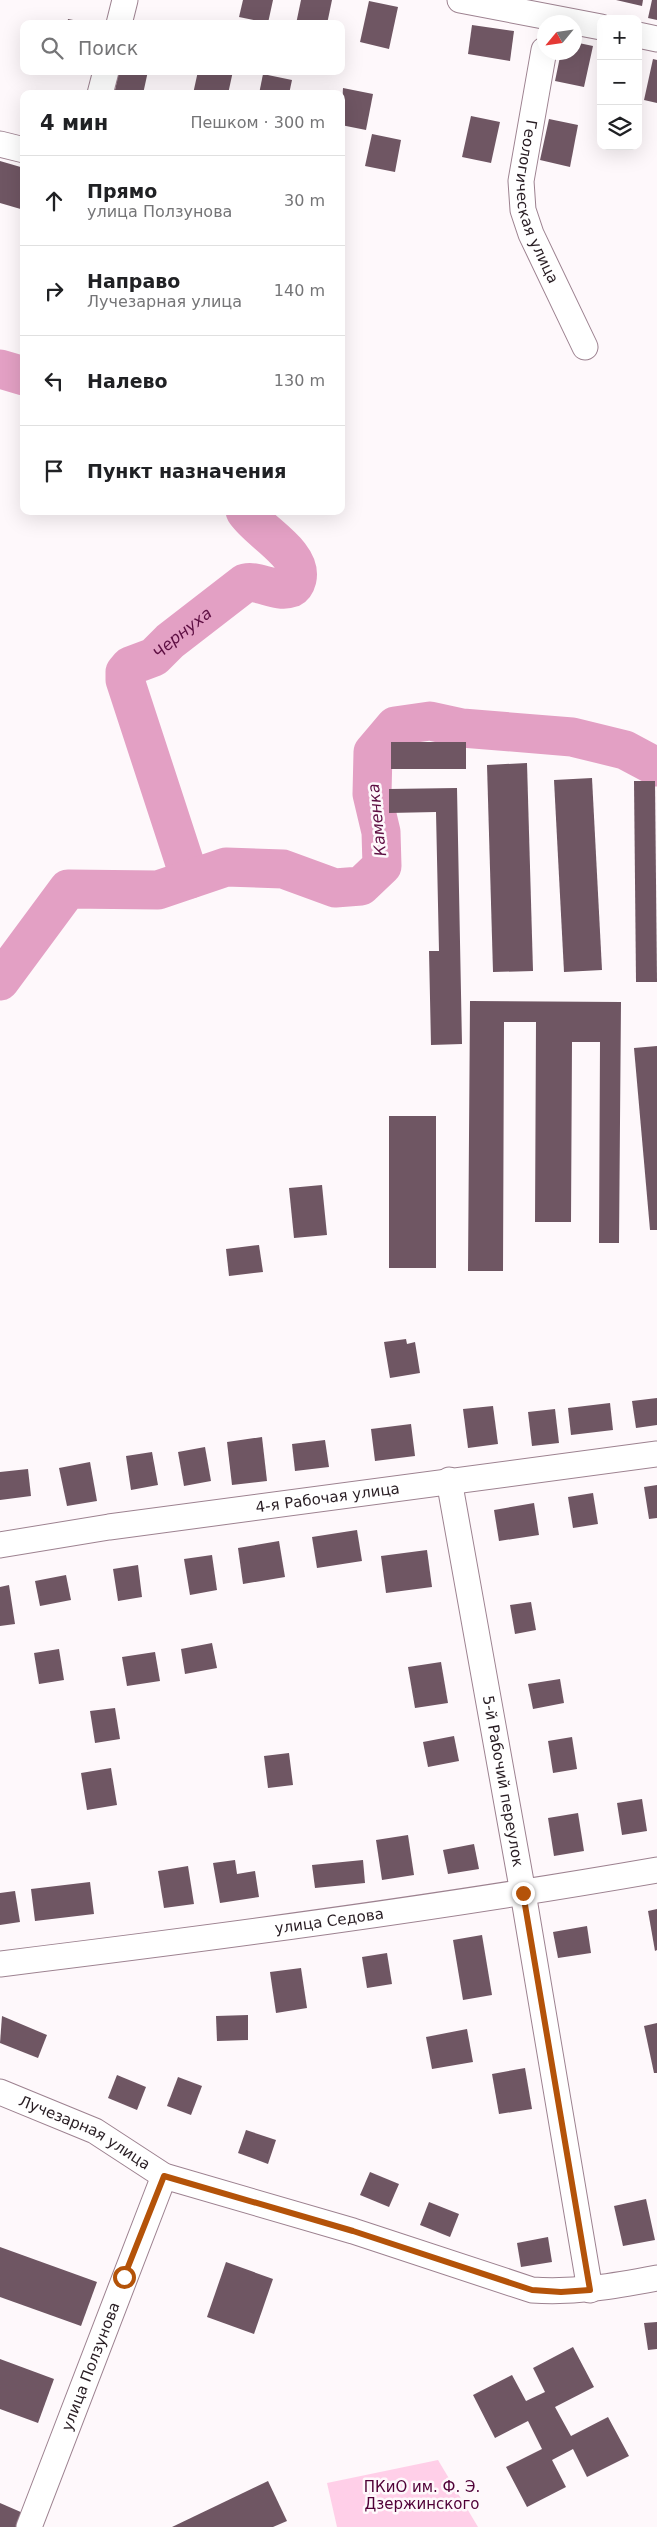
<!DOCTYPE html>
<html lang="ru">
<meta charset="utf-8">
<style>
:root{--surface:#fff;--page:#f6f6f6;--text:#202124;--muted:#757577;--line:#e0e0e0}
body{margin:0;font-family:"DejaVu Sans",sans-serif;background:var(--page);color:var(--text)}
.controls{position:absolute;right:15px;top:15px;display:grid;overflow:hidden;border-radius:10px;box-shadow:0 5px 20px #0002}
.controls button{width:45px;height:45px;display:grid;place-items:center;padding:0;border:0;border-bottom:1px solid var(--line);background:var(--surface);color:var(--text);font:25px sans-serif}
.compass{position:absolute;left:537px;top:15px;width:45px;height:45px;border-radius:50%;background:var(--surface);box-shadow:0 5px 20px #0002;rotate:241deg}
.stop{position:absolute;width:15px;height:15px;margin:-11px;border:4px solid #b45309;border-radius:50%;background:#fff}
.stop.end{background:#b45309;border-color:#fff;box-shadow:0 1px 5px #0008}
.list{margin:0;padding:0;list-style:none}
h2{display:flex;justify-content:space-between;align-items:center;height:65px;margin:0;padding:0 20px;font-size:21px}
h2 small{font-size:16px;font-weight:400;color:var(--muted)}
.list li{display:grid;grid-template-columns:32px 1fr auto;gap:15px;align-items:center;box-sizing:border-box;height:90px;padding:0 20px;border-top:1px solid var(--line)}
.list b{display:block;font-size:19px;white-space:nowrap}
.list p{margin:0;font-size:16px;white-space:nowrap;color:var(--muted)}
.list em{font-size:16px;font-style:normal;color:var(--muted)}
.icon{flex:none;width:28px;height:28px;fill:none;stroke:currentColor;stroke-width:2;stroke-linecap:round;stroke-linejoin:round}
.map{position:relative;flex:none;width:657px;height:2527px;overflow:hidden}
.search{position:absolute;background:var(--surface);box-shadow:0 5px 20px #0002;left:20px;top:20px;width:325px;height:55px;display:flex;align-items:center;gap:12px;box-sizing:border-box;padding:0 18px;border-radius:10px;color:var(--muted);font-size:19px}
.panel{position:absolute;background:var(--surface);box-shadow:0 5px 20px #0002;left:20px;top:90px;width:325px;height:425px;border-radius:10px}
.map>svg:first-child{display:block}
.green{fill:#ffcfe8}
.lines{fill:none;stroke-linecap:round;stroke-linejoin:round}
.river{stroke:#e3a0c4;stroke-width:39}
.building{fill:#6f5663}
.minor-casing{stroke:#9d8290;stroke-width:27}
.minor{stroke:#fff;stroke-width:25}
.route{stroke:#b45309;stroke-width:6}
.labels{text-anchor:middle;dominant-baseline:central;stroke-width:5;stroke-linejoin:round;paint-order:stroke}
.street-label{font-size:15px;fill:#281d23;stroke:#fef8fb}
.park-label{font-size:15px;fill:#500037;stroke:#fef8fb}
.water-label{font-size:16px;font-style:italic;fill:#5e0f43;stroke:#fef8fb}
</style>
<div class="map">
<svg width="657" height="2527" viewBox="0 0 657 2527">
<rect width="100%" height="100%" fill="#fef8fb"/>
<path class="green" d="M 438,2460 L 478,2527 L 337,2527 L 327,2483 Z"/>
<g class="lines">
<g class="river">
<path d="M 0,369 L 24,376"/>
<path id="s1" d="M 190,879 L 125,680 L 125,672 L 130,666 L 154,657 L 170,641 L 245,583 C 260,580 277,593 291,588 C 295,586 296,583 297,579 C 303,553 257,531 245,511"/>
<path d="M 0,981 L 68,889 L 158,890 L 226,867 L 283,869 L 335,888 L 361,886 L 382,866 L 381,832 L 372,794 L 373,752 L 395,726 L 430,721 L 462,728 L 572,737 L 625,750 L 657,767"/>
</g>
</g>
<g class="building">
<path d="M 243,0 L 273,0 L 268,23 L 239,17 Z"/>
<path d="M 301,0 L 332,0 L 327,24 L 296,24 Z"/>
<path d="M 616,0 L 643,0 L 642,6 Z"/>
<path d="M 652,0 L 657,0 L 657,20 L 648,18 Z"/>
<path d="M 369,1 L 398,7 L 389,49 L 360,42 Z"/>
<path d="M 68,19 L 89,23 L 89,24 L 67,24 Z"/>
<path d="M 472,25 L 514,31 L 510,61 L 468,54 Z"/>
<path d="M 574,42 L 593,46 L 584,87 L 555,81 L 561,52 L 574,52 Z"/>
<path d="M 653,59 L 657,60 L 657,103 L 644,100 Z"/>
<path d="M 119,71 L 148,71 L 143,94 L 115,90 Z"/>
<path d="M 198,71 L 233,71 L 228,94 L 193,94 Z"/>
<path d="M 263,74 L 292,80 L 289,94 L 259,94 Z"/>
<path d="M 343,88 L 373,94 L 366,130 L 341,125 Z"/>
<path d="M 471,116 L 500,122 L 491,163 L 462,157 Z"/>
<path d="M 549,119 L 578,125 L 570,167 L 540,160 Z"/>
<path d="M 372,134 L 401,140 L 395,172 L 365,166 Z"/>
<path d="M 0,161 L 24,168 L 24,210 L 0,203 Z"/>
<rect x="391" y="742" width="75" height="27"/>
<path d="M 527,763 L 533,971 L 493,972 L 487,765 Z"/>
<path d="M 592,778 L 602,970 L 564,972 L 554,780 Z"/>
<path d="M 634,781 L 655,781 L 657,982 L 636,982 Z"/>
<path d="M 457,788 L 462,1044 L 431,1045 L 429,951 L 439,951 L 436,812 L 389,813 L 389,789 Z"/>
<path d="M 470,1001 L 621,1002 L 619,1243 L 599,1243 L 600,1042 L 572,1042 L 571,1222 L 535,1222 L 536,1022 L 504,1022 L 503,1271 L 468,1271 Z"/>
<path d="M 657,1046 L 657,1230 L 650,1230 L 634,1048 Z"/>
<rect x="389" y="1116" width="47" height="152"/>
<path d="M 322,1185 L 327,1235 L 294,1238 L 289,1188 Z"/>
<path d="M 259,1245 L 263,1272 L 229,1276 L 226,1249 Z"/>
<path d="M 406,1339 L 407,1344 L 415,1342 L 420,1373 L 390,1378 L 384,1342 Z"/>
<path d="M 657,1398 L 657,1425 L 636,1428 L 632,1401 Z"/>
<path d="M 610,1403 L 613,1430 L 571,1435 L 568,1408 Z"/>
<path d="M 493,1406 L 498,1444 L 468,1448 L 463,1409 Z"/>
<path d="M 555,1409 L 559,1443 L 532,1446 L 528,1412 Z"/>
<path d="M 411,1424 L 415,1456 L 375,1461 L 371,1429 Z"/>
<path d="M 262,1437 L 267,1481 L 232,1485 L 227,1442 Z"/>
<path d="M 325,1440 L 329,1467 L 295,1471 L 292,1444 Z"/>
<path d="M 205,1447 L 211,1481 L 184,1486 L 178,1452 Z"/>
<path d="M 152,1452 L 158,1485 L 131,1490 L 126,1456 Z"/>
<path d="M 90,1462 L 97,1501 L 67,1506 L 59,1468 Z"/>
<path d="M 28,1469 L 31,1496 L 0,1500 L 0,1472 Z"/>
<path d="M 657,1485 L 657,1518 L 649,1519 L 644,1487 Z"/>
<path d="M 593,1493 L 598,1524 L 573,1528 L 568,1497 Z"/>
<path d="M 534,1503 L 539,1535 L 499,1541 L 494,1510 Z"/>
<path d="M 357,1530 L 362,1561 L 317,1568 L 312,1537 Z"/>
<path d="M 279,1541 L 285,1577 L 243,1584 L 238,1548 Z"/>
<path d="M 427,1550 L 432,1587 L 386,1593 L 381,1556 Z"/>
<path d="M 212,1555 L 217,1590 L 190,1595 L 184,1559 Z"/>
<path d="M 138,1565 L 142,1597 L 118,1601 L 113,1569 Z"/>
<path d="M 66,1575 L 71,1600 L 40,1606 L 35,1581 Z"/>
<path d="M 9,1585 L 15,1624 L 0,1626 L 0,1587 Z"/>
<path d="M 531,1602 L 536,1630 L 515,1634 L 510,1605 Z"/>
<path d="M 212,1643 L 217,1668 L 185,1674 L 181,1649 Z"/>
<path d="M 59,1649 L 64,1680 L 39,1684 L 34,1653 Z"/>
<path d="M 155,1652 L 160,1681 L 127,1686 L 122,1657 Z"/>
<path d="M 441,1662 L 448,1703 L 415,1708 L 408,1667 Z"/>
<path d="M 560,1679 L 564,1703 L 533,1709 L 528,1684 Z"/>
<path d="M 115,1708 L 120,1739 L 95,1743 L 90,1711 Z"/>
<path d="M 454,1736 L 459,1761 L 428,1767 L 423,1742 Z"/>
<path d="M 572,1737 L 577,1769 L 553,1773 L 548,1741 Z"/>
<path d="M 289,1753 L 293,1785 L 268,1788 L 264,1756 Z"/>
<path d="M 111,1768 L 117,1805 L 87,1810 L 81,1773 Z"/>
<path d="M 642,1799 L 647,1831 L 622,1835 L 617,1803 Z"/>
<path d="M 578,1813 L 584,1851 L 554,1856 L 548,1818 Z"/>
<path d="M 408,1835 L 414,1875 L 382,1880 L 376,1840 Z"/>
<path d="M 474,1844 L 479,1869 L 448,1874 L 443,1850 Z"/>
<path d="M 235,1860 L 237,1874 L 255,1871 L 259,1897 L 220,1903 L 213,1863 Z"/>
<path d="M 363,1860 L 365,1883 L 315,1888 L 312,1865 Z"/>
<path d="M 188,1866 L 194,1904 L 164,1908 L 158,1871 Z"/>
<path d="M 90,1882 L 94,1914 L 35,1921 L 31,1889 Z"/>
<path d="M 15,1891 L 20,1922 L 0,1925 L 0,1893 Z"/>
<path d="M 657,1909 L 657,1950 L 655,1951 L 648,1911 Z"/>
<path d="M 587,1926 L 591,1953 L 558,1958 L 553,1932 Z"/>
<path d="M 482,1935 L 492,1995 L 463,2000 L 453,1940 Z"/>
<path d="M 387,1953 L 392,1984 L 367,1988 L 362,1957 Z"/>
<path d="M 301,1968 L 307,2008 L 276,2013 L 270,1972 Z"/>
<path d="M 248,2015 L 248,2040 L 217,2041 L 216,2016 Z"/>
<path d="M 2,2016 L 47,2035 L 38,2058 L 0,2043 Z"/>
<path d="M 657,2023 L 657,2073 L 654,2073 L 644,2026 Z"/>
<path d="M 467,2029 L 473,2062 L 432,2069 L 426,2037 Z"/>
<path d="M 525,2068 L 532,2109 L 499,2114 L 492,2074 Z"/>
<path d="M 117,2075 L 146,2087 L 137,2110 L 108,2098 Z"/>
<path d="M 178,2077 L 202,2086 L 191,2115 L 167,2106 Z"/>
<path d="M 246,2130 L 276,2140 L 268,2164 L 238,2153 Z"/>
<path d="M 370,2172 L 399,2184 L 389,2207 L 360,2195 Z"/>
<path d="M 646,2199 L 655,2240 L 623,2246 L 614,2206 Z"/>
<path d="M 429,2202 L 459,2214 L 450,2237 L 420,2225 Z"/>
<path d="M 548,2237 L 552,2262 L 521,2267 L 517,2243 Z"/>
<path d="M 0,2247 L 97,2282 L 81,2326 L 0,2297 Z"/>
<path d="M 226,2262 L 273,2279 L 254,2334 L 207,2317 Z"/>
<path d="M 657,2322 L 657,2349 L 648,2350 L 644,2323 Z"/>
<path d="M 573,2347 L 594,2387 L 555,2407 L 571,2436 L 608,2417 L 629,2456 L 587,2477 L 573,2449 L 552,2460 L 566,2487 L 527,2507 L 506,2467 L 542,2449 L 528,2421 L 495,2438 L 473,2395 L 512,2375 L 526,2401 L 545,2392 L 533,2368 Z"/>
<path d="M 0,2359 L 54,2379 L 38,2423 L 0,2409 Z"/>
<path d="M 268,2481 L 287,2521 L 273,2527 L 172,2527 Z"/>
<path d="M 0,2503 L 23,2513 L 17,2527 L 0,2527 Z"/>
</g>
<g class="lines">
<g class="minor-casing">
<g id="minor">
<path d="M 460,0 L 601,27"/>
<path d="M 119,24 L 125,0"/>
<path d="M 638,35 L 657,39"/>
<path id="s2" d="M 544,50 L 521,181 L 523,210 L 531,234 L 585,347"/>
<path d="M 100,94 L 106,71"/>
<path d="M 0,144 L 24,150"/>
<path id="s3" d="M 449,1480 L 523,1893 L 590,2290"/>
<path id="s4" d="M 0,1545 L 109,1527 L 657,1454"/>
<path id="s5" d="M 0,1964 C 220,1937 439,1908 657,1870"/>
<path id="s6" d="M 0,2092 L 95,2131 L 164,2176 L 353,2231 L 532,2290 C 575,2293 615,2286 657,2278"/>
<path id="s7" d="M 29,2527 L 164,2176"/>
</g>
</g>
<use href="#minor" class="minor"/>
</g>
<g class="lines">
<path class="route" d="M 124,2277 L 164,2176 L 353,2231 L 532,2290 L 561,2292 L 590,2290 L 523,1893"/>
</g>
<g class="labels">
<g class="street-label">
<text stroke="none"><textPath href="#s2" startOffset="156">Геологическая улица</textPath></text>
<text stroke="none"><textPath href="#s4" startOffset="331">4-я Рабочая улица</textPath></text>
<text stroke="none"><textPath href="#s3" startOffset="306">5-й Рабочий переулок</textPath></text>
<text stroke="none"><textPath href="#s5" startOffset="332">улица Седова</textPath></text>
<text stroke="none"><textPath href="#s6" startOffset="94">Лучезарная улица</textPath></text>
<text stroke="none"><textPath href="#s7" startOffset="172">улица Ползунова</textPath></text>
</g>
<g class="park-label">
<text x="422" y="2487">ПКиО им. Ф. Э.<tspan x="422" dy="17">Дзержинского</tspan></text>
</g>
<g class="water-label">
<text stroke="none"><textPath href="#s1" startOffset="288">Чернуха</textPath></text>
<text transform="translate(377 820) rotate(-96)">Каменка</text>
</g>
</g>
</svg>
<div class="controls">
<button>+</button>
<button>−</button>
<button><svg class="icon" aria-label="layers" viewBox="0 0 24 24"><path d="M12 4l9 5-9 5-9-5zM3 14l9 5 9-5"/></svg></button>
</div>
<svg class="compass" viewBox="-18 -18 36 36"><path d="M0-13l5 13h-10z" fill="#e53935"/><path d="M0 13l5-13h-10z" fill="#757577"/></svg>
<div class="stop" style="left:124px;top:2277px"></div>
<div class="stop end" style="left:523px;top:1893px"></div>
<div class="search"><svg class="icon" aria-label="search" viewBox="0 0 24 24"><circle cx="10" cy="10" r="6"/><path d="M15 15l6 6"/></svg>Поиск</div>
<section class="panel">
<h2>4 мин<small>Пешком · 300 m</small></h2>
<ul class="list">
<li><svg class="icon" aria-label="ahead" viewBox="0 0 24 24"><path d="M12 20V5M6 11l6-6 6 6"/></svg><div><b>Прямо</b><p>улица Ползунова</p></div><em>30 m</em></li>
<li><svg class="icon" aria-label="right" viewBox="0 0 24 24"><path d="M7 20v-9h11M14 6l5 5-5 5"/></svg><div><b>Направо</b><p>Лучезарная улица</p></div><em>140 m</em></li>
<li><svg class="icon" aria-label="left" viewBox="0 0 24 24"><path d="M17 20v-9H6M10 6l-5 5 5 5"/></svg><div><b>Налево</b></div><em>130 m</em></li>
<li><svg class="icon" aria-label="arrive" viewBox="0 0 24 24"><path d="M6 21V4h12l-3 4 3 4H6"/></svg><div><b>Пункт назначения</b></div></li>
</ul>
</section>
</div>
